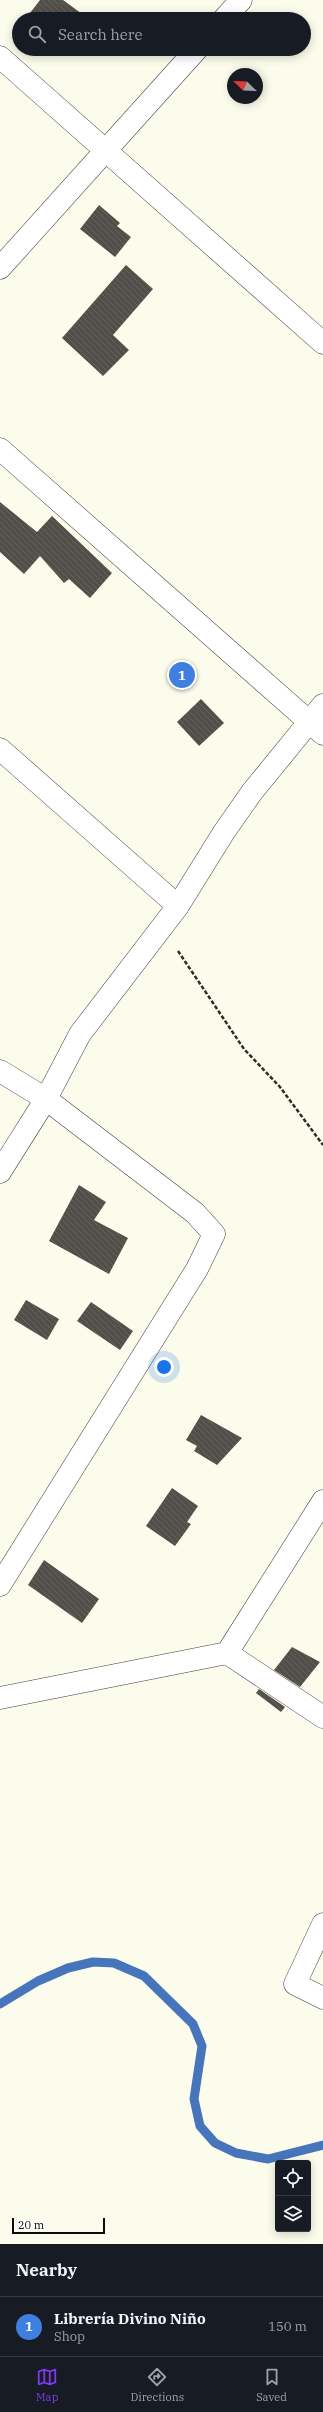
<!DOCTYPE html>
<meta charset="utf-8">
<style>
:root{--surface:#171b24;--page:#20242c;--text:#f1f3f6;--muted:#9ea1a6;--line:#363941;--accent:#7c3aed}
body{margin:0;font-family:"IBM Plex Serif",serif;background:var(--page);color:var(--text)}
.controls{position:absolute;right:12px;bottom:12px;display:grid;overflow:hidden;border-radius:4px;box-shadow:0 2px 10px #0003}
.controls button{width:36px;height:36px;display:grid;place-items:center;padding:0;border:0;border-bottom:1px solid var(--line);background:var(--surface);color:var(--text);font:20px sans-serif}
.compass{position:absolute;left:227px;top:68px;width:36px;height:36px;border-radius:50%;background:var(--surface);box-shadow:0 2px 10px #0003;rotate:293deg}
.scale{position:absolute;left:12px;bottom:10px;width:93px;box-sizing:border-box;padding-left:4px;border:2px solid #0b0b0b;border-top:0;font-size:11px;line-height:14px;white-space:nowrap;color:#0b0b0b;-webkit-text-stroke:3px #fff;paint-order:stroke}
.you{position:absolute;left:164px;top:1367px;width:14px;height:14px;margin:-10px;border:3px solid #fff;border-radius:50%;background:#1a73e8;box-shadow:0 0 0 6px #1a73e833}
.badge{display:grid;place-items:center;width:26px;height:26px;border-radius:50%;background:var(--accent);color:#fff;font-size:13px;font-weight:700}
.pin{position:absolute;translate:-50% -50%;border:2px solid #fff;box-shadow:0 1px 4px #0006}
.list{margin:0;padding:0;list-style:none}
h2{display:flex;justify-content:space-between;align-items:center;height:52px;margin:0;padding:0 16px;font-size:17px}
h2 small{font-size:13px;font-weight:400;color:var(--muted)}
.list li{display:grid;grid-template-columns:26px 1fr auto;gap:12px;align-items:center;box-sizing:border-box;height:60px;padding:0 16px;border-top:1px solid var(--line)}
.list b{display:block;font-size:15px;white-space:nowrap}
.list p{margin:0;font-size:13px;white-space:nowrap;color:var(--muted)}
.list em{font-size:13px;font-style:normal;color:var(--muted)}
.icon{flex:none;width:22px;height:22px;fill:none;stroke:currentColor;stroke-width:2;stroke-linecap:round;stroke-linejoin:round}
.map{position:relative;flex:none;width:323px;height:2244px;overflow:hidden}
.search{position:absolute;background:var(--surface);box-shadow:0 2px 10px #0003;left:12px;right:12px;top:12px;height:44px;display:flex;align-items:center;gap:10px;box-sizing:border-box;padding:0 14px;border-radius:22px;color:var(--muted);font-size:15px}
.sheet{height:112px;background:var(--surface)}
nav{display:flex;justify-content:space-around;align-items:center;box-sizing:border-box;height:56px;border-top:1px solid var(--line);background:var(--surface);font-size:11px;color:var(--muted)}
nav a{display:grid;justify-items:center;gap:2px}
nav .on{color:var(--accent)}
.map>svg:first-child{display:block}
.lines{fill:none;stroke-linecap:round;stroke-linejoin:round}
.stream{stroke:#4775bb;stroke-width:9}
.building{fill:url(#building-back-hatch)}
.minor-casing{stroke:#3e3e3e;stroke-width:23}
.path{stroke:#2d2d2d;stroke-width:2.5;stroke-dasharray:4 2;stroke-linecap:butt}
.minor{stroke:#fff;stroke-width:22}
</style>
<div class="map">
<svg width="323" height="2244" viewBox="0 0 323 2244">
<defs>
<pattern id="building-back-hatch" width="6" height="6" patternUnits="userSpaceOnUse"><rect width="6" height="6" fill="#524e49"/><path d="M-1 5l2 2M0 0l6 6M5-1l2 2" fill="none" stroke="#66635f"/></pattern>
</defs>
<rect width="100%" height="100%" fill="#fcfcec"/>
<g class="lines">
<path class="stream" d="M 0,2004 L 38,1981 L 68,1968 L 93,1962 L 114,1963 L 144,1976 L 193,2024 L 202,2046 L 194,2099 L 200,2126 L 215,2143 L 236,2153 L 268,2159 L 323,2145"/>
</g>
<g class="building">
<path d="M 40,0 L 63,0 L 89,19 L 36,19 L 30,13 Z"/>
<path d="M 99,205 L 120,223 L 117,226 L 131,237 L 115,257 L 80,229 Z"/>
<path d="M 126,265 L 153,289 L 113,335 L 129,350 L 103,376 L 62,338 Z"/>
<path d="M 0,502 L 37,532 L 52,516 L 112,573 L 90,598 L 69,579 L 64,583 L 40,556 L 24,574 L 0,552 Z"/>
<path d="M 201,699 L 224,723 L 199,746 L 177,722 Z"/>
<path d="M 79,1185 L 106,1202 L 94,1220 L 128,1238 L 109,1274 L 49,1241 Z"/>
<path d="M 26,1300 L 59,1319 L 47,1340 L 14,1320 Z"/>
<path d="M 91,1302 L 133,1331 L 120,1350 L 77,1321 Z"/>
<path d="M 201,1415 L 242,1438 L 217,1465 L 194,1451 L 197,1446 L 186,1440 Z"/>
<path d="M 172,1488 L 198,1506 L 187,1522 L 191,1524 L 175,1546 L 146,1526 Z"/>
<path d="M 44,1560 L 99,1599 L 82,1623 L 28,1585 Z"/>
<path d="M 292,1647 L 320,1662 L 300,1687 L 274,1670 Z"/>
<path d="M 259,1689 L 285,1707 L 281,1712 L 256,1693 Z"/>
</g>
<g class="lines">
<g class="minor-casing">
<g id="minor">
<path d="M 224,19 L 241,0"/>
<path d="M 0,57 L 323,343"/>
<path d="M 0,268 L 197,49"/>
<path d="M 0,449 L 323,734"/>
<path d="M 0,749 L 178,906"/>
<path d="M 0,1071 L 46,1099 L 195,1213 L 214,1234 L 197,1269 L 0,1585"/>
<path d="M 0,1172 L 46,1099 L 80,1034 L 178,906 L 224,832 L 252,792 L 323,705"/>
<path d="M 227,1653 L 323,1717"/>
<path d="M 0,1698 L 227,1653 L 323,1501"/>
<path d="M 323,1924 L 295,1984 L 323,1998"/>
</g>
</g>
<path class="path" d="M 178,951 L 244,1049 L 280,1087 L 323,1145"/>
<use href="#minor" class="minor"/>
</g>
</svg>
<div class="controls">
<button><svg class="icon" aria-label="locate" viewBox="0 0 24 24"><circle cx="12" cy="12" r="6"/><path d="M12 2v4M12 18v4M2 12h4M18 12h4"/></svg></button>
<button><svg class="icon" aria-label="layers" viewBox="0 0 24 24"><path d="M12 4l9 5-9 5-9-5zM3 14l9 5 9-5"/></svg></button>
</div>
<svg class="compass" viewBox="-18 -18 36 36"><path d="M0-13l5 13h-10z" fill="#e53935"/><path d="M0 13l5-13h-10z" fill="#9ea1a6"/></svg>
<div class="scale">20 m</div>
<div class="you"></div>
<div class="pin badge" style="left:182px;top:675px;background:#3f7fe0">1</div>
<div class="search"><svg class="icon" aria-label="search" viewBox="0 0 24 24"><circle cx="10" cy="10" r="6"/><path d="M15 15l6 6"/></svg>Search here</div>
</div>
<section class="sheet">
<h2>Nearby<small></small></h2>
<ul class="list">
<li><span class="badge" style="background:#3f7fe0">1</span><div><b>Librería Divino Niño</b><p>Shop</p></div><em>150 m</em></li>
</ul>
</section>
<nav>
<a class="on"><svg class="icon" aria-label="map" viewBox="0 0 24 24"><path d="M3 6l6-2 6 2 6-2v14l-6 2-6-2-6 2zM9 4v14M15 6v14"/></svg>Map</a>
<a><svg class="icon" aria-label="directions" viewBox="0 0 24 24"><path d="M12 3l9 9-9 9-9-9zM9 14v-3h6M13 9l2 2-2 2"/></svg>Directions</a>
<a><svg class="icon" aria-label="saved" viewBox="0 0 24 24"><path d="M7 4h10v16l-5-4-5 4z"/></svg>Saved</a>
</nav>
